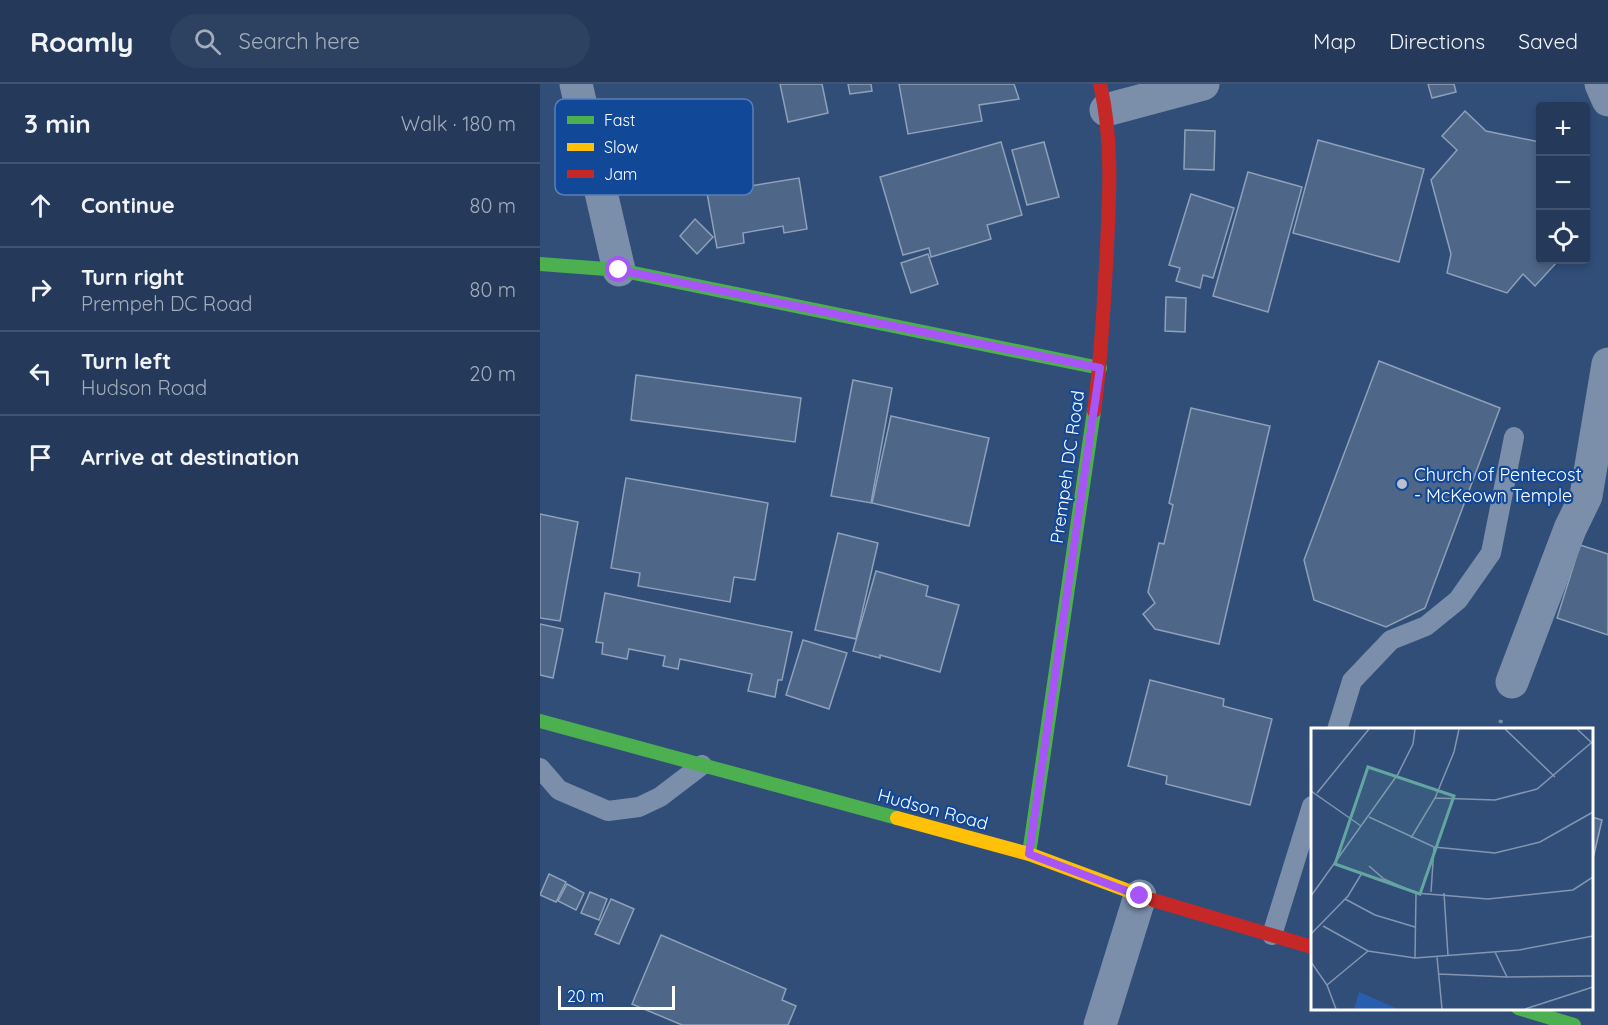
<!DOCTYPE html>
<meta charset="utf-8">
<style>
:root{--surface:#253a5b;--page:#2d4161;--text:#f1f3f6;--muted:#a3adbb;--line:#425471}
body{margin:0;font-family:Quicksand,sans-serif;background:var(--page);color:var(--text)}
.controls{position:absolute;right:18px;top:18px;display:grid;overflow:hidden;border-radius:6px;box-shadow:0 3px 9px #0003}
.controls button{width:54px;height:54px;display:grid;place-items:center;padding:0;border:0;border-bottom:2px solid var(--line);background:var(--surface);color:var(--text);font:30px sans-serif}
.scale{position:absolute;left:18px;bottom:15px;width:117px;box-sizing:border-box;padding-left:6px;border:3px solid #fff;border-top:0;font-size:16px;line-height:21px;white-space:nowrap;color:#fff;-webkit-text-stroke:4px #124898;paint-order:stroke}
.stop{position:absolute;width:18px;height:18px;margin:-14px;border:4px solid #a855f7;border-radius:50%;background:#fff}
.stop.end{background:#a855f7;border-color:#fff;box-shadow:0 2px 6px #0008}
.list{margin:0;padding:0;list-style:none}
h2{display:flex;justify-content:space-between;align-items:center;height:78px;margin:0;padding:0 24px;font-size:26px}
h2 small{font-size:20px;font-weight:400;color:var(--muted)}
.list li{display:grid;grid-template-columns:39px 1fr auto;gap:18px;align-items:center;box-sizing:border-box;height:84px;padding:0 24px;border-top:2px solid var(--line)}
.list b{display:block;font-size:22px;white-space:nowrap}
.list p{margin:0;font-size:20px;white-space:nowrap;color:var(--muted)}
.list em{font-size:20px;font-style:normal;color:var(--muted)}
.icon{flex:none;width:33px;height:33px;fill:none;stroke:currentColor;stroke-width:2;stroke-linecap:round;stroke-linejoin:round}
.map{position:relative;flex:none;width:1068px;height:941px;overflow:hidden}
header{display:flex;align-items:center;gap:36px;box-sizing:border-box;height:84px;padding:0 30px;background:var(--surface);border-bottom:2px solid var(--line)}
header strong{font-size:28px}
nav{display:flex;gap:33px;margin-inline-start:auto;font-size:21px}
.search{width:420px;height:54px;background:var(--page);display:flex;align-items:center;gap:15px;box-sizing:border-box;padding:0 21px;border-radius:33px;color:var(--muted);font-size:22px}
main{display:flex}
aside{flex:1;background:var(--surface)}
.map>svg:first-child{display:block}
.building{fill:#4e6688;stroke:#8fa0b9;stroke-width:1.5}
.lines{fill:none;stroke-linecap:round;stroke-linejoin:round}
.path{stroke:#7b8fab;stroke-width:4;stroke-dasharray:3 4.5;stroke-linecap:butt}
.lane{stroke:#7b8fab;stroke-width:20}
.street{stroke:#7b8fab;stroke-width:33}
.fast{stroke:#4caf50;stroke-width:14}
.slow{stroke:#ffc107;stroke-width:14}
.jam{stroke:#c62828;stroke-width:14}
.route{stroke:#a855f7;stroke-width:8}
.poi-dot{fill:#b7c1d0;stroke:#124898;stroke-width:2}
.labels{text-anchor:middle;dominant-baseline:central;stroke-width:4.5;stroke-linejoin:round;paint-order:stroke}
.street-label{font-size:18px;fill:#fff;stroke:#124898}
.poi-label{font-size:18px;fill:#fff;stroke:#124898;text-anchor:start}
.inset-road{fill:none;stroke:#8395af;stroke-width:1.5}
.view{fill:#63a6a1;fill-opacity:0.15;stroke:#63a6a1;stroke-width:3}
.inset-edge{fill:none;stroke:#fff;stroke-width:3}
.key{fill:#124898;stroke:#597fb7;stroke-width:1.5}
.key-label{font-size:16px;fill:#fff}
</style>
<header>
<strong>Roamly</strong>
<div class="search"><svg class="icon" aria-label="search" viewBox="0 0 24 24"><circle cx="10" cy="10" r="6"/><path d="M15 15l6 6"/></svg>Search here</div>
<nav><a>Map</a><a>Directions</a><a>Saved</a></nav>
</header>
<main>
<aside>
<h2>3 min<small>Walk · 180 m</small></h2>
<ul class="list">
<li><svg class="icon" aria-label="ahead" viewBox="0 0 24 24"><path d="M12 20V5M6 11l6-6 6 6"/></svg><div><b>Continue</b></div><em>80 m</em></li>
<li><svg class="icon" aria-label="right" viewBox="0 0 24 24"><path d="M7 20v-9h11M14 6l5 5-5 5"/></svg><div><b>Turn right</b><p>Prempeh DC Road</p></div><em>80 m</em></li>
<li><svg class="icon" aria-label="left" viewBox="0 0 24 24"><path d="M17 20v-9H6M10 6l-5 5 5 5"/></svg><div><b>Turn left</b><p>Hudson Road</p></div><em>20 m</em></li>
<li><svg class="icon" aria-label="arrive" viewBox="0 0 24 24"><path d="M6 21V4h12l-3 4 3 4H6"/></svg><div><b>Arrive at destination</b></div></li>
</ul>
</aside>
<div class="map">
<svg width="1068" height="941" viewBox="0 0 1068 941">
<rect width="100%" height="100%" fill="#314e79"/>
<g class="building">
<path d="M 240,0 L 282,0 L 288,29 L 248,38 Z"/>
<path d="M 308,0 L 331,0 L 332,7 L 310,10 Z"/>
<path d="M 359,0 L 474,0 L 479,15 L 439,21 L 442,37 L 368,50 Z"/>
<path d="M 888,0 L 914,0 L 916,8 L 892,14 Z"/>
<path d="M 925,27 L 946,47 L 1000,58 L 1000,176 L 1015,176 L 1017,178 L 995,202 L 983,190 L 967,209 L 907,189 L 911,170 L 891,96 L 917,66 L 902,52 Z"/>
<path d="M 645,46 L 675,47 L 674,86 L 644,85 Z"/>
<path d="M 778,56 L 884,85 L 859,178 L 753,149 Z"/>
<path d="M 461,58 L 482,131 L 447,141 L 451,155 L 391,173 L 389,164 L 363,171 L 340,93 Z"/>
<path d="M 504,58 L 519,113 L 487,121 L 472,66 Z"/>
<path d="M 708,88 L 762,103 L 728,228 L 673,212 Z"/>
<path d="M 259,94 L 267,145 L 244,149 L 243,142 L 203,149 L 204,159 L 177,164 L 167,109 Z"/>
<path d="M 651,110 L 694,124 L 673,194 L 663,191 L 660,204 L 636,197 L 640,184 L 629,181 Z"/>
<path d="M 155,135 L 173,153 L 157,170 L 140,152 Z"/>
<path d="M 388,170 L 398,200 L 371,209 L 361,179 Z"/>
<path d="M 626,213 L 646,214 L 645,248 L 625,247 Z"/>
<path d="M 839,277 L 960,324 L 885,524 L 846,543 L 774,516 L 764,476 Z"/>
<path d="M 96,291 L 261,314 L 255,358 L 91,336 Z"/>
<path d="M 313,296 L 352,304 L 331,419 L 291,412 Z"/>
<path d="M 651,324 L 730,342 L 679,560 L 615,545 L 603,530 L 615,519 L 608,508 L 619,459 L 624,460 L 633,421 L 629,419 Z"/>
<path d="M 351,332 L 449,354 L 429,442 L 332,419 Z"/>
<path d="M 86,394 L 228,419 L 215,496 L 194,493 L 190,518 L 98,502 L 100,489 L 71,484 Z"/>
<path d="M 0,430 L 38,438 L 20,537 L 0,534 Z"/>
<path d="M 298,449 L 338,459 L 316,555 L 275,546 Z"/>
<path d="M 1040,461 L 1068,470 L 1068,551 L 1017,534 Z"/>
<path d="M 336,487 L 388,502 L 386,512 L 419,521 L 400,588 L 340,571 L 340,574 L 313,567 Z"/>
<path d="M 65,509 L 252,548 L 242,596 L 238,596 L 235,613 L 208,607 L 212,590 L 140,575 L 138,585 L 123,582 L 125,572 L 89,565 L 87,575 L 62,570 L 63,559 L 56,558 Z"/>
<path d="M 0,540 L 23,545 L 13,594 L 0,591 Z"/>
<path d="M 263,556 L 307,569 L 289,625 L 246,611 Z"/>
<path d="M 610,596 L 684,615 L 683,622 L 732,635 L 710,721 L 626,700 L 627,692 L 588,682 Z"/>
<path d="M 1052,733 L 1062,736 L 1052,779 Z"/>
<path d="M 9,790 L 26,798 L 16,818 L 0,811 Z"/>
<path d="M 27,800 L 44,809 L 36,826 L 18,817 Z"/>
<path d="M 50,808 L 67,815 L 59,836 L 41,829 Z"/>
<path d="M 71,815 L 94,825 L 79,860 L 55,850 Z"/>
<path d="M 121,851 L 246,905 L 242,916 L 256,922 L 248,941 L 142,941 L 92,920 Z"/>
</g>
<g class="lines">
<path class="path" d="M 958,646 L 962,633"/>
<g class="lane">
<path d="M 797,646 L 812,597 L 851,556 L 886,542 L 918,516 L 951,469 L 974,353"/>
<path d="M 0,684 L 19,706 L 68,727 L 99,723 L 120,713 L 162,681"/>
<path d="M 732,851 L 772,722"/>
</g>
<g class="street">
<path d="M 36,0 L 79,186"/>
<path d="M 1061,0 L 1068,16"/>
<path d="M 566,26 L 663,0"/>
<path d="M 972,598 L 1030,445 L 1046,412 L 1068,280"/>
<path d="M 560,941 L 600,812"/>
</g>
<g class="fast">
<path d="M 0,180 L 79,186 L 560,284"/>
<path d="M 0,637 L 357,734"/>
<path d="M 489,770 L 554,327"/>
<path d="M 978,924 L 1034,941"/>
</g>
<path class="slow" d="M 357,734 L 489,770 L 613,816"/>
<g class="jam">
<path d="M 554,327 C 561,279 563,230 566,182 C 569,121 574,59 560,0"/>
<path d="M 613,816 L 772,863"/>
</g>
</g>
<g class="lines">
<path class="route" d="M 79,186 L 560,284 L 489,770 L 600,812"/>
</g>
<circle class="poi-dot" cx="862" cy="400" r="6"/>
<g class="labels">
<g class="street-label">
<text transform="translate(527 383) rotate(-82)">Prempeh DC Road</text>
<text transform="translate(393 725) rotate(15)">Hudson Road</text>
</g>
<g class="poi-label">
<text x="874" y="390">Church of Pentecost<tspan x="874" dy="21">- McKeown Temple</tspan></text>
</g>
</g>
<g transform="translate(771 644)">
<rect width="282" height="282" fill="#314e79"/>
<path d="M 48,264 L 87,281 L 43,281 Z" fill="#275eae"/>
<path class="inset-road" d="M 194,1 L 244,49M 266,1 L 282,16M 0,63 L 50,98M 6,65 L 58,1M 124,70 L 184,72 L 226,61 L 280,15M 58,89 L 123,119 L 184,125 L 229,114 L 282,84M 100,110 L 124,70 L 143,24 L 148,1M 58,138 L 73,151 L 105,165 L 177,171 L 262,162 L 282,149M 120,164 L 123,119M 133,165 L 137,228M 0,168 L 87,46 L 102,16 L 104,1M 34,171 L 64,187 L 104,199M 12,198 L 57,223 L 104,230 L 208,222 L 282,208M 0,206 L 37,168 L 51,145M 184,224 L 196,249 L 282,248M 126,229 L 131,281M 104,230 L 105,165M 0,234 L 16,257 L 25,281M 128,246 L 196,249M 16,257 L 57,223M 214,281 L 282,259"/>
<path class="view" d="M 57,39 L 143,68 L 109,166 L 24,136 Z"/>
<rect width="282" height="282" class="inset-edge"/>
</g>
<rect x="15" y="15" width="198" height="96" rx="9" class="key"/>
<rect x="27" y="32" width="27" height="8" fill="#4caf50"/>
<rect x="27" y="59" width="27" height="8" fill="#ffc107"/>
<rect x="27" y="86" width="27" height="8" fill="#c62828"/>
<g class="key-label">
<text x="64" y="42">Fast</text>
<text x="64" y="69">Slow</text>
<text x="64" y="96">Jam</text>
</g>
</svg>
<div class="controls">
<button>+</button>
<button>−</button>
<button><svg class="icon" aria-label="locate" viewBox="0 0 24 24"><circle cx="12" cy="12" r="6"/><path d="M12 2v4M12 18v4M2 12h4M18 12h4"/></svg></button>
</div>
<div class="scale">20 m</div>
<div class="stop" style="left:79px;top:186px"></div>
<div class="stop end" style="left:600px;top:812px"></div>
</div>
</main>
